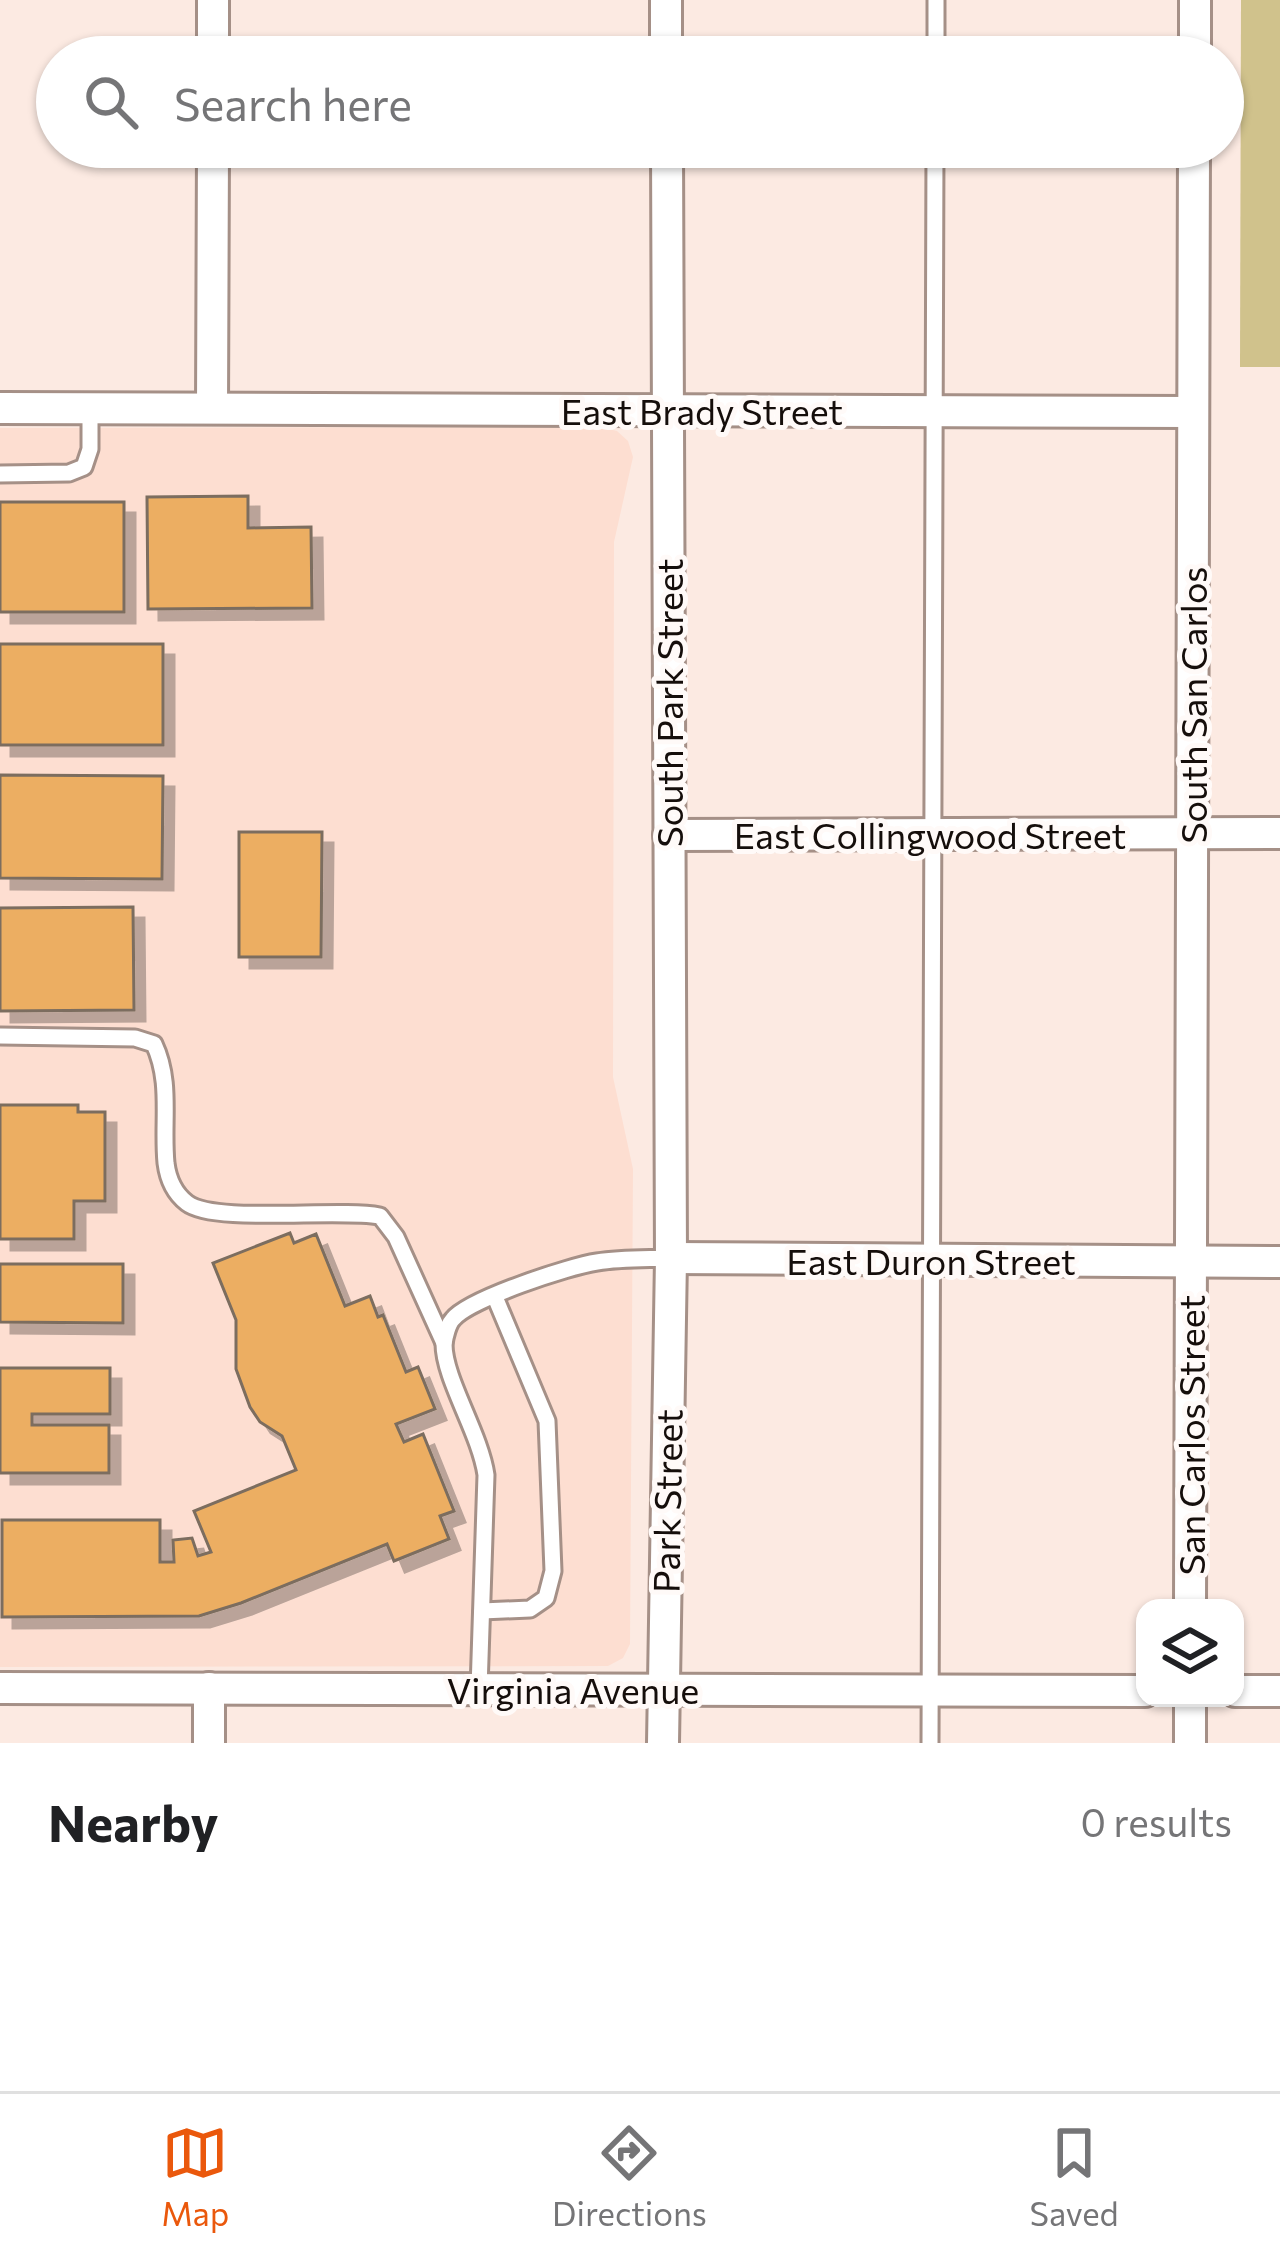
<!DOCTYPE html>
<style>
:root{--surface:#fff;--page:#f2f2f2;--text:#202124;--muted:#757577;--line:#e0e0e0;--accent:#ea580c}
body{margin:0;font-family:Commissioner,sans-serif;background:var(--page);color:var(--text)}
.controls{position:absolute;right:36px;bottom:36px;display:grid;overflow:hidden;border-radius:24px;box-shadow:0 3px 9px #0004}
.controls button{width:108px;height:108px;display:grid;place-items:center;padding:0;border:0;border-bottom:3px solid var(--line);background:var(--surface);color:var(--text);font:60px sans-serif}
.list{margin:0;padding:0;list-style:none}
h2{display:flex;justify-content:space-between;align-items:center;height:156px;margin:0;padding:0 48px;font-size:51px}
h2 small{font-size:39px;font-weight:400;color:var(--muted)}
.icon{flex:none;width:66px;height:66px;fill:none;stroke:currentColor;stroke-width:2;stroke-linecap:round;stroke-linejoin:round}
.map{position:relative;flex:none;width:1280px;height:1743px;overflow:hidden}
.search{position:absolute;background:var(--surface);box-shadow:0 3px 9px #0004;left:36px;right:36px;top:36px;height:132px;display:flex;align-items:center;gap:30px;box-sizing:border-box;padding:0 42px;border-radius:66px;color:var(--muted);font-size:45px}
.sheet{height:348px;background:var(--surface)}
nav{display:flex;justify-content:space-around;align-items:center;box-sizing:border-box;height:168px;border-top:3px solid var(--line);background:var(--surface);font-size:33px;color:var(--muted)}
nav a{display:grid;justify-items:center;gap:6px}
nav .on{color:var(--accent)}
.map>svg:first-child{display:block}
.built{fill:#fdded1}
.green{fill:#d0c28c}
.building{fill:#ecae62;stroke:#7b6d5e;stroke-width:3;filter:url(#shadow)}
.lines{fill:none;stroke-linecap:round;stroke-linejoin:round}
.service-casing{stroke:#a59087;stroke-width:21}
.minor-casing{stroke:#a59087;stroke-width:36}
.service{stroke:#fff;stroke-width:15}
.minor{stroke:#fff;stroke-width:30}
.labels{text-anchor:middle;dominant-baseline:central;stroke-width:10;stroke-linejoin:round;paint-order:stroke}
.street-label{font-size:36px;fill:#150e0b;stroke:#fffaf8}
</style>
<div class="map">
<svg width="1280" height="1743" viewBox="0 0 1280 1743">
<defs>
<filter id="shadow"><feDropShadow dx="11" dy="11" stdDeviation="0" flood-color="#0004"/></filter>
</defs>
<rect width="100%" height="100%" fill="#fceae2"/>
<path class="built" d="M 601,427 L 617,431 L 628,441 L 633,457 L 614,542 L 613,1077 L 633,1169 L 630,1644 L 623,1658 L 608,1666 L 0,1667 L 0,428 Z"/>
<path class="green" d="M 1241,0 L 1280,0 L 1280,367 L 1240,367 Z"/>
<g class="building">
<path d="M 248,496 L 248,528 L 311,527 L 312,608 L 148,609 L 147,497 Z"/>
<rect x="0" y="502" width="124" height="110"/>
<rect x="0" y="644" width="163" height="101"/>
<path d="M 0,775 L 163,776 L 162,879 L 0,878 Z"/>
<path d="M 239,832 L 322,832 L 321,957 L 239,957 Z"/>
<path d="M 133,907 L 134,1010 L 0,1011 L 0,908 Z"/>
<path d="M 0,1105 L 78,1105 L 78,1112 L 105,1112 L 105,1201 L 74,1201 L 74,1239 L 0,1239 Z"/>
<path d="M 290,1233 L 294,1243 L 316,1234 L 345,1306 L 370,1296 L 378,1317 L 383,1315 L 406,1372 L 418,1367 L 435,1409 L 396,1424 L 404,1442 L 423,1434 L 454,1511 L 440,1516 L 449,1539 L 394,1561 L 387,1544 L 241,1603 L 199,1616 L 2,1617 L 2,1520 L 160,1520 L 160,1562 L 174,1562 L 173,1540 L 192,1538 L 198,1556 L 211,1552 L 194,1511 L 296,1470 L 282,1436 L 260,1422 L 250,1407 L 236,1369 L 236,1320 L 213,1263 Z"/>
<path d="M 0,1264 L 123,1264 L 123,1323 L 0,1322 Z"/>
<path d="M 0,1368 L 110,1368 L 110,1414 L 32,1414 L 32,1425 L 109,1425 L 109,1473 L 0,1473 Z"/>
</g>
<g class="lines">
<g class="service-casing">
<g id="service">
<path d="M 936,57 L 936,0"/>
<path d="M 0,474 L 69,473 L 84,467 L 90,449 L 90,408"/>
<path d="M 0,1036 L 135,1038 L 154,1044 C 172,1082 162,1122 166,1163 C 168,1179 174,1193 187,1203 C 214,1224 337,1208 380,1216 L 396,1237 L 444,1343"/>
<path d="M 482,1611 L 530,1609 L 546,1598 L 553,1571 L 547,1421 L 495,1297"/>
<path d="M 479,1689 L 486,1475 C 480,1433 444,1379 444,1344 C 445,1337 448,1324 453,1319 C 469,1299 570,1266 597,1262 C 621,1258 647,1259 671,1258"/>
<path d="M 930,1743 L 935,147"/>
</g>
</g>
<g class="minor-casing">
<g id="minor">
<path d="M 666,0 L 666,57"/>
<path d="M 213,57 L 213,0"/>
<path d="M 1195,57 L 1195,0"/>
<path d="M 0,408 L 1193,412"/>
<path d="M 212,408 L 213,147"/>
<path d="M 669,835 L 1280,833"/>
<path d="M 671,1258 L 1280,1262"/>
<path d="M 1190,1608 L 1194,147"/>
<path d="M 0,1688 L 1145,1691"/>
<path d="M 1235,1691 L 1280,1691"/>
<path d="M 1190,1698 L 1190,1743"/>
<path d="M 209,1743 L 209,1688"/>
<path d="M 663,1743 L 671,1258 L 667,147"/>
</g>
</g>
<use href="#service" class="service"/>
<use href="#minor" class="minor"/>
</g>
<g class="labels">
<g class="street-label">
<text x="702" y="410">East Brady Street</text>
<text transform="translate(668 703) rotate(-90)">South Park Street</text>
<text transform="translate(1192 705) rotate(-90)">South San Carlos</text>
<text x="930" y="834">East Collingwood Street</text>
<text x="931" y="1260">East Duron Street</text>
<text transform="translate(1190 1435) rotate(-90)">San Carlos Street</text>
<text transform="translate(666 1501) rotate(-89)">Park Street</text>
<text x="573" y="1689">Virginia Avenue</text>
</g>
</g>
</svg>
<div class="controls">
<button><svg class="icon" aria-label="layers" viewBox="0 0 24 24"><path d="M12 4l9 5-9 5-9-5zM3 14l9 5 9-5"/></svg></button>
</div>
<div class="search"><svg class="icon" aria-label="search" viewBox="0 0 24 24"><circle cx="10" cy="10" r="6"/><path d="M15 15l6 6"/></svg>Search here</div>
</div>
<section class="sheet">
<h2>Nearby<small>0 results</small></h2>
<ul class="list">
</ul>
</section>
<nav>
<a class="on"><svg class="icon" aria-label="map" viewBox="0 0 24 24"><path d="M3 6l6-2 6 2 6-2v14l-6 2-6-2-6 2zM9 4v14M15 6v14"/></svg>Map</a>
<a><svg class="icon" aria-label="directions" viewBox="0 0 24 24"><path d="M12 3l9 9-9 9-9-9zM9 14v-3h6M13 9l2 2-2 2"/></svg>Directions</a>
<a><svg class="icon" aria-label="saved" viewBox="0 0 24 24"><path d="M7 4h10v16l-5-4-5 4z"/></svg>Saved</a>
</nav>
